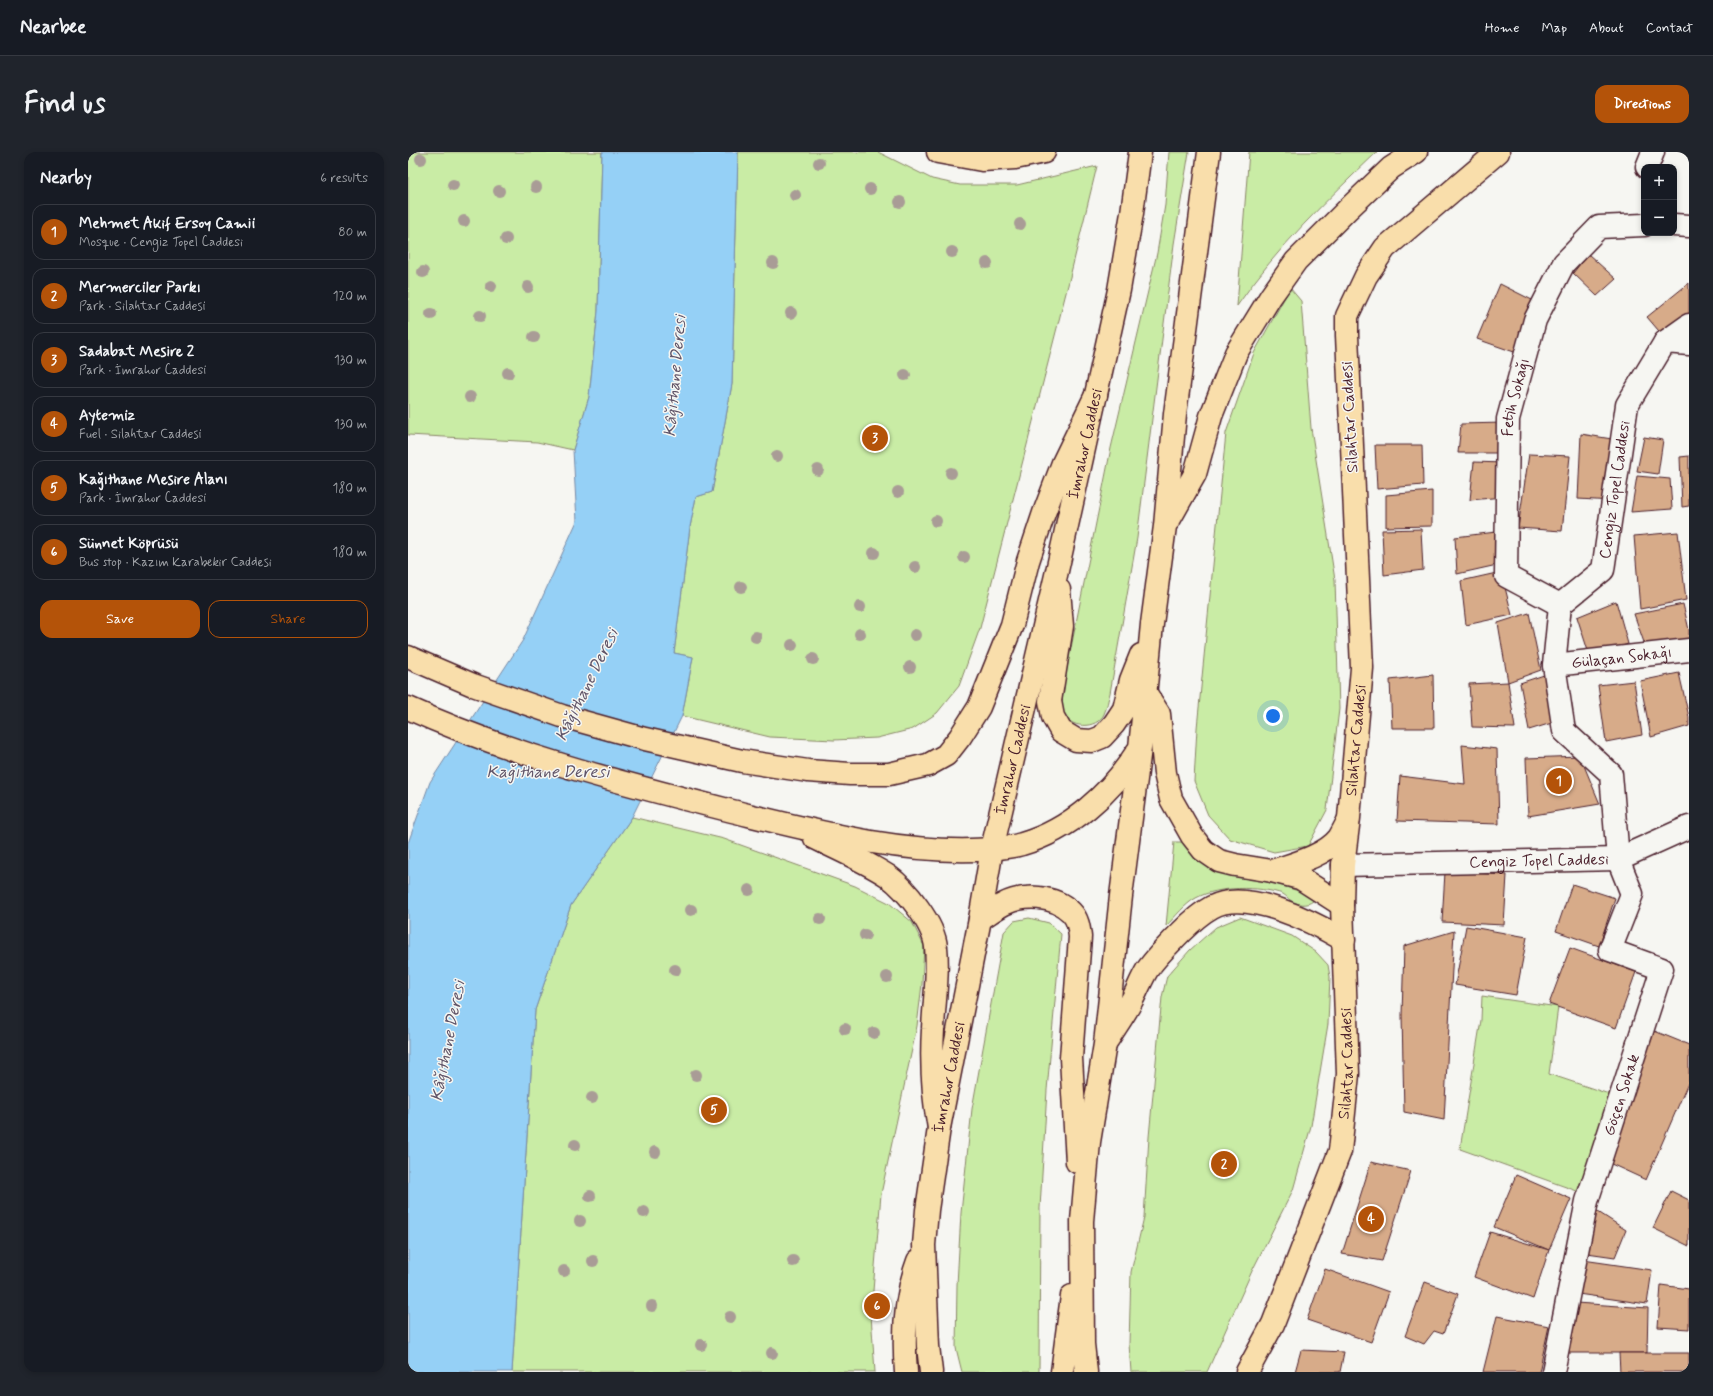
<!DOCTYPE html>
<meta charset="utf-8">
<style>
:root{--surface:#171b24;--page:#20242c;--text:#f1f3f6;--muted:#9ea1a6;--line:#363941;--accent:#b45309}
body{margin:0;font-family:Mynerve,sans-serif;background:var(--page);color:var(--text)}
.controls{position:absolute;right:12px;top:12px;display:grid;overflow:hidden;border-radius:8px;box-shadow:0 2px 6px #0003}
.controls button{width:36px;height:36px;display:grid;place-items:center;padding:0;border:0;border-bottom:1px solid var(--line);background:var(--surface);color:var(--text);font:20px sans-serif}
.you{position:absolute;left:865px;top:564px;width:14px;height:14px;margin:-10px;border:3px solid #fff;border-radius:50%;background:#1a73e8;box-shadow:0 0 0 6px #1a73e833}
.badge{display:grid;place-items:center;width:26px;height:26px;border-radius:50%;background:var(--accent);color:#fff;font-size:13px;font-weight:700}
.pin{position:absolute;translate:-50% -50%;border:2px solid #fff;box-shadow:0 1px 4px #0006}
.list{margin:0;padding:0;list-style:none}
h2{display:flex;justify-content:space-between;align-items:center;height:52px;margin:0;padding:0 16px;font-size:17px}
h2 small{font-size:13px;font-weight:400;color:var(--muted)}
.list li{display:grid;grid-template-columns:26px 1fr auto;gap:12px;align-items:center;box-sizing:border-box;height:56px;margin:0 8px 8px;padding:0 8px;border:1px solid var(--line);border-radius:12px}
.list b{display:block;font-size:15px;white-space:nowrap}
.list p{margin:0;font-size:13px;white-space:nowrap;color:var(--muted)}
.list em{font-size:13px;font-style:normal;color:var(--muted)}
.actions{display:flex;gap:8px;padding:12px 16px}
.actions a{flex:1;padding:9px 0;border:1px solid var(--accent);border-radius:12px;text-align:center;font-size:14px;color:var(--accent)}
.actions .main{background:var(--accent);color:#fff}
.map{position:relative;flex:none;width:1281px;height:1220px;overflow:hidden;border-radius:12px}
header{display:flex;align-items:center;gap:24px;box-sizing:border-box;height:56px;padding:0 20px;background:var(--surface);border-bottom:1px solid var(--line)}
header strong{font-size:19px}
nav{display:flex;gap:22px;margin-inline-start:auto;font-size:14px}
.intro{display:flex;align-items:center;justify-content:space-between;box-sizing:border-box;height:96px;padding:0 24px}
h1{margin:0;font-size:28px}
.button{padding:10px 18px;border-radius:12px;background:var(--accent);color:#fff;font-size:14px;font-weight:700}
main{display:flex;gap:24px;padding:0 24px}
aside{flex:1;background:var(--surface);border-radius:12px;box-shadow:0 2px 6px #0003}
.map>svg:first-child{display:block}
.green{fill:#c9eca5;stroke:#8a8668}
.water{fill:#95d0f6;stroke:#7789a5}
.building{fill:#d7ab89;stroke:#4a1f2b}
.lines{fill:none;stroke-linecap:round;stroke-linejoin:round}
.minor-casing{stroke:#4a1f2b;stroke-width:25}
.major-casing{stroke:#4a1f2b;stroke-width:25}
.highway-casing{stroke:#4a1f2b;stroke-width:25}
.minor{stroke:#f6f6f2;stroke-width:22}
.major{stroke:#f9deab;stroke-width:22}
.highway{stroke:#f9deab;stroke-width:22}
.tree{fill:#a99c96}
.labels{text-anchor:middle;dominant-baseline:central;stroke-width:3;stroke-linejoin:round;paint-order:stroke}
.street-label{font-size:16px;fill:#4a1f2b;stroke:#f6f6f2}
.water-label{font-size:17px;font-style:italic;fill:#605468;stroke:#f6f6f2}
</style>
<header>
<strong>Nearbee</strong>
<nav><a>Home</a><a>Map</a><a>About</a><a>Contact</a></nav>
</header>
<div class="intro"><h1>Find us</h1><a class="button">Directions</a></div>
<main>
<aside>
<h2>Nearby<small>6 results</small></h2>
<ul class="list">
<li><span class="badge">1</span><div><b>Mehmet Akif Ersoy Camii</b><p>Mosque · Cengiz Topel Caddesi</p></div><em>80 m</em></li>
<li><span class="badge">2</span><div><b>Mermerciler Parkı</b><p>Park · Silahtar Caddesi</p></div><em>120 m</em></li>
<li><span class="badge">3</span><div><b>Sadabat Mesire 2</b><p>Park · İmrahor Caddesi</p></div><em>130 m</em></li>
<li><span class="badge">4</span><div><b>Aytemiz</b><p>Fuel · Silahtar Caddesi</p></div><em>130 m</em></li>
<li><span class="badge">5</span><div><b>Kağıthane Mesire Alanı</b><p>Park · İmrahor Caddesi</p></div><em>180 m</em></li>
<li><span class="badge">6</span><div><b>Sünnet Köprüsü</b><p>Bus stop · Kazım Karabekir Caddesi</p></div><em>180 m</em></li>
</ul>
<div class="actions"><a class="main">Save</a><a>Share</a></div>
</aside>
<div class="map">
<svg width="1281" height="1220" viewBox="0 0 1281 1220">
<rect width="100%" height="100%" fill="#f6f6f2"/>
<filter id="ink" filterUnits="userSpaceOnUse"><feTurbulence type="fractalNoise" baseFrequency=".025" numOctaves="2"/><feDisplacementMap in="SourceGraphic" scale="8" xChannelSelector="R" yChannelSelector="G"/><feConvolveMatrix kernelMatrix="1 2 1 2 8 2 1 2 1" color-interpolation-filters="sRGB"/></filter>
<g filter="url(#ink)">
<g class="green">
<path d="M 0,0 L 194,0 L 190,159 L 181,245 L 165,298 L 129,290 L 0,283 Z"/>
<path d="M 330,0 L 470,0 L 524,27 L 552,33 L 609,33 L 689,14 L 661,129 L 572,476 L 551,534 L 529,561 L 505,577 L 469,586 L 426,588 L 362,585 L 274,564 L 285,505 L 266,501 L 282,375 L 288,345 L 304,340 L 324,232 Z"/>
<path d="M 761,0 L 781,0 L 766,92 L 729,386 L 702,541 C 700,547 699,556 696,562 C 689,578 660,577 655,560 C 654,554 654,547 654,541 L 703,296 L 749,101 L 757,53 Z"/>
<path d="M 841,0 L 969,0 C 919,48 869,95 829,154 Z"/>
<path d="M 882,136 L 893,149 L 903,276 L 927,428 L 931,557 L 919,658 L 900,694 L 866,700 L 822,687 L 800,663 L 786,629 L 789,576 L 818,281 L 846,201 Z"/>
<path d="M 224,665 L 316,687 L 447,734 L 481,751 L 504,770 L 516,794 L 514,832 L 509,874 L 473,1042 L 463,1163 L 467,1220 L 104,1220 L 127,858 L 163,753 Z"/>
<path d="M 766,690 L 776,690 L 850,726 L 906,744 L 905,749 C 899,754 889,753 882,748 C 880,746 878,744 875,742 C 851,734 810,734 788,746 C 777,752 767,765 758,774 Z"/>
<path d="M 832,765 L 884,784 L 908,800 L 920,813 L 922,825 L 920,872 L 903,974 L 885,1038 L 844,1119 L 799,1220 L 723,1220 L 721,1192 L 723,1120 L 736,1065 L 741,985 L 754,845 L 759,824 L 782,798 L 808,775 Z"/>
<path d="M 621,766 L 641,771 L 653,782 L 639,938 L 632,1056 L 631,1220 L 554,1220 L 548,1196 L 549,1133 L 553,1061 L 564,957 L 596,780 L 606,769 Z"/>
<path d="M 1074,844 L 1150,855 L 1141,922 L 1207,944 L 1169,1039 L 1052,997 L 1073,868 Z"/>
</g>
<path class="water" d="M 194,0 L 330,0 L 324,232 L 304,340 L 288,345 L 282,375 L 266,501 L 285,505 L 274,564 L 224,665 L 163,753 L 127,858 L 104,1220 L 0,1220 L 0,691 L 22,630 L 115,488 L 169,369 L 165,298 L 181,245 L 190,159 Z"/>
<g class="building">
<path d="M 1180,102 L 1208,127 L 1189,144 L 1165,121 Z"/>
<path d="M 1281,131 L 1281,167 L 1256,185 L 1239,165 Z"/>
<path d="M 1092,132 L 1126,149 L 1109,201 L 1069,187 Z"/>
<path d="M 1096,271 L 1096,301 L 1050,301 L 1053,272 Z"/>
<path d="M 1173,282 L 1210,288 L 1205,349 L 1170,347 Z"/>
<path d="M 1236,285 L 1255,288 L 1250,322 L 1229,319 Z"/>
<path d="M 967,293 L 1014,293 L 1015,333 L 969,337 Z"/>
<path d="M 1121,302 L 1162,304 L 1154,379 L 1110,376 Z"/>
<path d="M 1281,304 L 1281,354 L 1274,355 L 1272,305 Z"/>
<path d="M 1066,310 L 1095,311 L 1095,345 L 1062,348 Z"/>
<path d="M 1229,324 L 1262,327 L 1264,357 L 1223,360 Z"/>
<path d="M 1024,339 L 1024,374 L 978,375 L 978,343 Z"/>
<path d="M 1013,377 L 1015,418 L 976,423 L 974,378 Z"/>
<path d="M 1088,380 L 1089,413 L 1049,422 L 1047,385 Z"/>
<path d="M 1270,380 L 1278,448 L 1232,457 L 1226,384 Z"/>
<path d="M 1093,420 L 1104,463 L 1058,473 L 1053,429 Z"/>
<path d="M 1208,449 L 1220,492 L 1182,505 L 1169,465 Z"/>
<path d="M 1275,452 L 1281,478 L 1281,493 L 1239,499 L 1226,462 Z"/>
<path d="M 1121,461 L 1133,518 L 1100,530 L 1090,471 Z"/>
<path d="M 1271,521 L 1281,565 L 1281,574 L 1243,585 L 1232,529 Z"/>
<path d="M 1025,523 L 1026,576 L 984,576 L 982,528 Z"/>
<path d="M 1136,523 L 1147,570 L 1121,578 L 1112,531 Z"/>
<path d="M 1226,529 L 1234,583 L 1198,590 L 1190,533 Z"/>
<path d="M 1100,530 L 1107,576 L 1064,575 L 1061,532 Z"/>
<path d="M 1054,593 L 1089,597 L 1091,672 L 989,669 L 992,624 L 1057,632 Z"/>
<path d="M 1172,604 L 1192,652 L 1120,664 L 1118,606 Z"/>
<path d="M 1037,720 L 1099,723 L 1096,773 L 1034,770 Z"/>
<path d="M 1164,732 L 1207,746 L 1191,794 L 1148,779 Z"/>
<path d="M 1058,774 L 1119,785 L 1108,843 L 1047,833 Z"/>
<path d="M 1046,779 L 1036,968 L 996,960 L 994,863 L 996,794 Z"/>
<path d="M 1162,796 L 1228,820 L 1208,876 L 1141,852 Z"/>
<path d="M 1244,878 L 1281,893 L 1281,929 L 1238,1028 L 1201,1011 Z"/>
<path d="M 963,1010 L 1003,1019 L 974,1109 L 934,1102 Z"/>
<path d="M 1108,1023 L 1163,1047 L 1141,1098 L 1086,1075 Z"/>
<path d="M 1263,1039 L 1281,1048 L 1281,1094 L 1245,1076 Z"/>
<path d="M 1187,1058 L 1218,1078 L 1207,1105 L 1179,1101 Z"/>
<path d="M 1082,1080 L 1141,1098 L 1125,1147 L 1066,1125 Z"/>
<path d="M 1175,1108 L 1244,1118 L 1239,1152 L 1170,1142 Z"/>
<path d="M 917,1117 L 981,1140 L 963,1190 L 899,1168 Z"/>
<path d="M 1017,1130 L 1050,1142 L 1035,1182 L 1026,1179 L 1016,1192 L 997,1184 Z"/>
<path d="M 1253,1133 L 1281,1137 L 1281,1177 L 1250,1175 Z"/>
<path d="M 1168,1151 L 1240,1156 L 1239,1201 L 1157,1201 Z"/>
<path d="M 1089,1164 L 1141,1174 L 1131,1220 L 1075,1220 Z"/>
<path d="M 893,1198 L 936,1200 L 932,1220 L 887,1220 Z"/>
<path d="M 1211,1201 L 1281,1201 L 1281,1220 L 1212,1220 Z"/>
</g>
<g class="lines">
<g class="minor-casing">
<g id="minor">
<path d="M 1239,15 L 1245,0"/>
<path d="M 1266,73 L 1281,74"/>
<path d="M 1257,190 L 1281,173"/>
<path id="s1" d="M 1152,453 L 1098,424 L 1100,267 L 1127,168 L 1156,111 L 1191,75 L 1236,73"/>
<path id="s2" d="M 1146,513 L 1281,498"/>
<path id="s3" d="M 935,713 L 1210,707 L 1281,675"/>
<path id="s4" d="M 1145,1220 L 1179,1049 L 1254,817 L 1202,798 L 1224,742 L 1210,707 L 1203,622 L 1156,579 L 1146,513 L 1152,453 L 1195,418 L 1219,253 L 1257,190 L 1281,192"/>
</g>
</g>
<g class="major-casing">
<g id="major">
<path d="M 530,0 L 574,8 L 607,6 L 636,0"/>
<path d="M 761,368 L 787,322 L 803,264 L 828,201 L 863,144 L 888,109 L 940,57 L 983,16 L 1008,0"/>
<path d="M 651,438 L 654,474 L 642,549 L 645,565 L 653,579 L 668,588 L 684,589 L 694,585 L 706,572 L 716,557 L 723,528 L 733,503"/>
<path d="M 737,540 L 751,562 L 757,621 L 763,647 L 784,684 L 795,698 L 811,709 L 827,713 L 864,719 L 892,726 L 934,753"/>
<path d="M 584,697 C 594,695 605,695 614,692 C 662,678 703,641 729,600"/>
<path d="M 864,719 C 885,712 917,704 931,686 C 934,681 937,675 940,669"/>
<path d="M 572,767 C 580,762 588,756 596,752 C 616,742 646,743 663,760 C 670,767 671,776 672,785 L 663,906 L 669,1010"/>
<path d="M 700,887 C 708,874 717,862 724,848 C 729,839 733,828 739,818 C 749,804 761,792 773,780 C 782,771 793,761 804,755 C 839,736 905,770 936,788"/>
<path d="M 498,1220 C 495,1183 497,1144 510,1109"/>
<path id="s5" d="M 523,1220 L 520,1194 L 516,1093 L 519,1058 L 531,976 L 572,767 L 584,697 L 649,419 L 711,138 L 724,61 L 732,0"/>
<path d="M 654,1220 L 664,1144"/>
<path d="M 678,1220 L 675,1192 L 674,1069 L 681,990 L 697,892 L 713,744 L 732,596 L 744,472 L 757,374 L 767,262 L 801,0"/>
<path id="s6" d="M 839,1220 L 865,1172 L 932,999 L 940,922 L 934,753 L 935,713 L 941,666 L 954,516 L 939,183 L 939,164 L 958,124 L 977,96 L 1090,0"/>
</g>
</g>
<g class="highway-casing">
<g id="highway">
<path d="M 0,505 L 65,533 L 154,564 L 237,587 L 334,609 L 400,619 L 442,622 L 481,622 L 520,613 L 538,603 L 552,585 L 571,555 L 604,473 L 620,409 L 636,361 L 655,311 L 688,243"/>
<path d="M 0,556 C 104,603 213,631 324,659 C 406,679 499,704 584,697"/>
<path d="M 407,686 C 431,698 457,709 480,724 C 498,737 526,772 528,795 C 531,822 526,850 525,877 C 523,910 525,944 531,976"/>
</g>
</g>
<use href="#minor" class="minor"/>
<use href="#major" class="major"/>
<use href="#highway" class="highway"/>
</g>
<g class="tree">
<circle cx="13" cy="7" r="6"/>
<circle cx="411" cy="11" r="6"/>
<circle cx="45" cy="33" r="6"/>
<circle cx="128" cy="35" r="6"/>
<circle cx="462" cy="37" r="6"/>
<circle cx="91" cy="39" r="6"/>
<circle cx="387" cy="43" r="6"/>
<circle cx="492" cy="50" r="6"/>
<circle cx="56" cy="69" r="6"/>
<circle cx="612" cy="72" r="6"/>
<circle cx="98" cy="87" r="6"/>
<circle cx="544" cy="100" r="6"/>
<circle cx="365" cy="111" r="6"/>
<circle cx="579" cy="111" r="6"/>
<circle cx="15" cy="120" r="6"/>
<circle cx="83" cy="134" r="6"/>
<circle cx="120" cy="135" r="6"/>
<circle cx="383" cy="161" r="6"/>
<circle cx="23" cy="162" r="6"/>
<circle cx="72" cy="164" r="6"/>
<circle cx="126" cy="185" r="6"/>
<circle cx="100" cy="221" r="6"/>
<circle cx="497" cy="223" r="6"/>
<circle cx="62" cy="245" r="6"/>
<circle cx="369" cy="304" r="6"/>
<circle cx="410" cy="318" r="6"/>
<circle cx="543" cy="321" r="6"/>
<circle cx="490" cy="340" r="6"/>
<circle cx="528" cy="369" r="6"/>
<circle cx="466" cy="401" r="6"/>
<circle cx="556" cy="405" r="6"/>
<circle cx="507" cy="415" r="6"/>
<circle cx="333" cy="435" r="6"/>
<circle cx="452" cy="455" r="6"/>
<circle cx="452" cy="482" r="6"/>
<circle cx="507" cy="483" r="6"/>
<circle cx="348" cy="485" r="6"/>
<circle cx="384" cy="493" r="6"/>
<circle cx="405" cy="507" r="6"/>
<circle cx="502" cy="515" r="6"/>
<circle cx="341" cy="738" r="6"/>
<circle cx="283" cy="758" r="6"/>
<circle cx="412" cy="767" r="6"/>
<circle cx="457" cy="783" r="6"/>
<circle cx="267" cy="818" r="6"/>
<circle cx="479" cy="825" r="6"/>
<circle cx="437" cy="877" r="6"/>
<circle cx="466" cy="881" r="6"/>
<circle cx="288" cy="923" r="6"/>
<circle cx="184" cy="946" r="6"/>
<circle cx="167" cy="993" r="6"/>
<circle cx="247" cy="1000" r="6"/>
<circle cx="182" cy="1044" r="6"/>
<circle cx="236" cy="1060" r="6"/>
<circle cx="172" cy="1069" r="6"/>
<circle cx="185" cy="1109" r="6"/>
<circle cx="385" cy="1109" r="6"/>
<circle cx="156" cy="1119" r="6"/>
<circle cx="244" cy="1154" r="6"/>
<circle cx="322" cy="1165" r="6"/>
<circle cx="293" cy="1193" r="6"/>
<circle cx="364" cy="1201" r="6"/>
</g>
</g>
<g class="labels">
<g class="street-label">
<text stroke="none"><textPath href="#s1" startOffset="241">Fetih Sokağı</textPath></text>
<text transform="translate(942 265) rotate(-93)">Silahtar Caddesi</text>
<text stroke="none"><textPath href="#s5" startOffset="945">İmrahor Caddesi</textPath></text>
<text stroke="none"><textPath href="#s4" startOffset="984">Cengiz Topel Caddesi</textPath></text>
<text stroke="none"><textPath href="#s2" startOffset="68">Gülaçan Sokağı</textPath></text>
<text stroke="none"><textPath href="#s6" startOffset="652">Silahtar Caddesi</textPath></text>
<text stroke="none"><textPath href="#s5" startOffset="621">İmrahor Caddesi</textPath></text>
<text stroke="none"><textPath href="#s3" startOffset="196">Cengiz Topel Caddesi</textPath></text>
<text stroke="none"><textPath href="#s6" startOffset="328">Silahtar Caddesi</textPath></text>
<text stroke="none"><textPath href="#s5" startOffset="297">İmrahor Caddesi</textPath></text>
<text stroke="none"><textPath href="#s4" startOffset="286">Göçen Sokak</textPath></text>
</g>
<g class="water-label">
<text transform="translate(267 224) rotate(-85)">Kâğıthane Deresi</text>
<text transform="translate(179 533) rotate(-64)">Kâğıthane Deresi</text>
<text x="140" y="620">Kağıthane Deresi</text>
<text transform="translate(40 889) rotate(-79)">Kâğıthane Deresi</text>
</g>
</g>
</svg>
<div class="controls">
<button>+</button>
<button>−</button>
</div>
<div class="you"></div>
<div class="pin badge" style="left:1151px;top:629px">1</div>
<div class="pin badge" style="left:816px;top:1012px">2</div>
<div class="pin badge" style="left:467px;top:286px">3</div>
<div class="pin badge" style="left:963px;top:1067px">4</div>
<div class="pin badge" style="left:306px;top:958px">5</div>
<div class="pin badge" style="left:469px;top:1154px">6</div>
</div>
</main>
